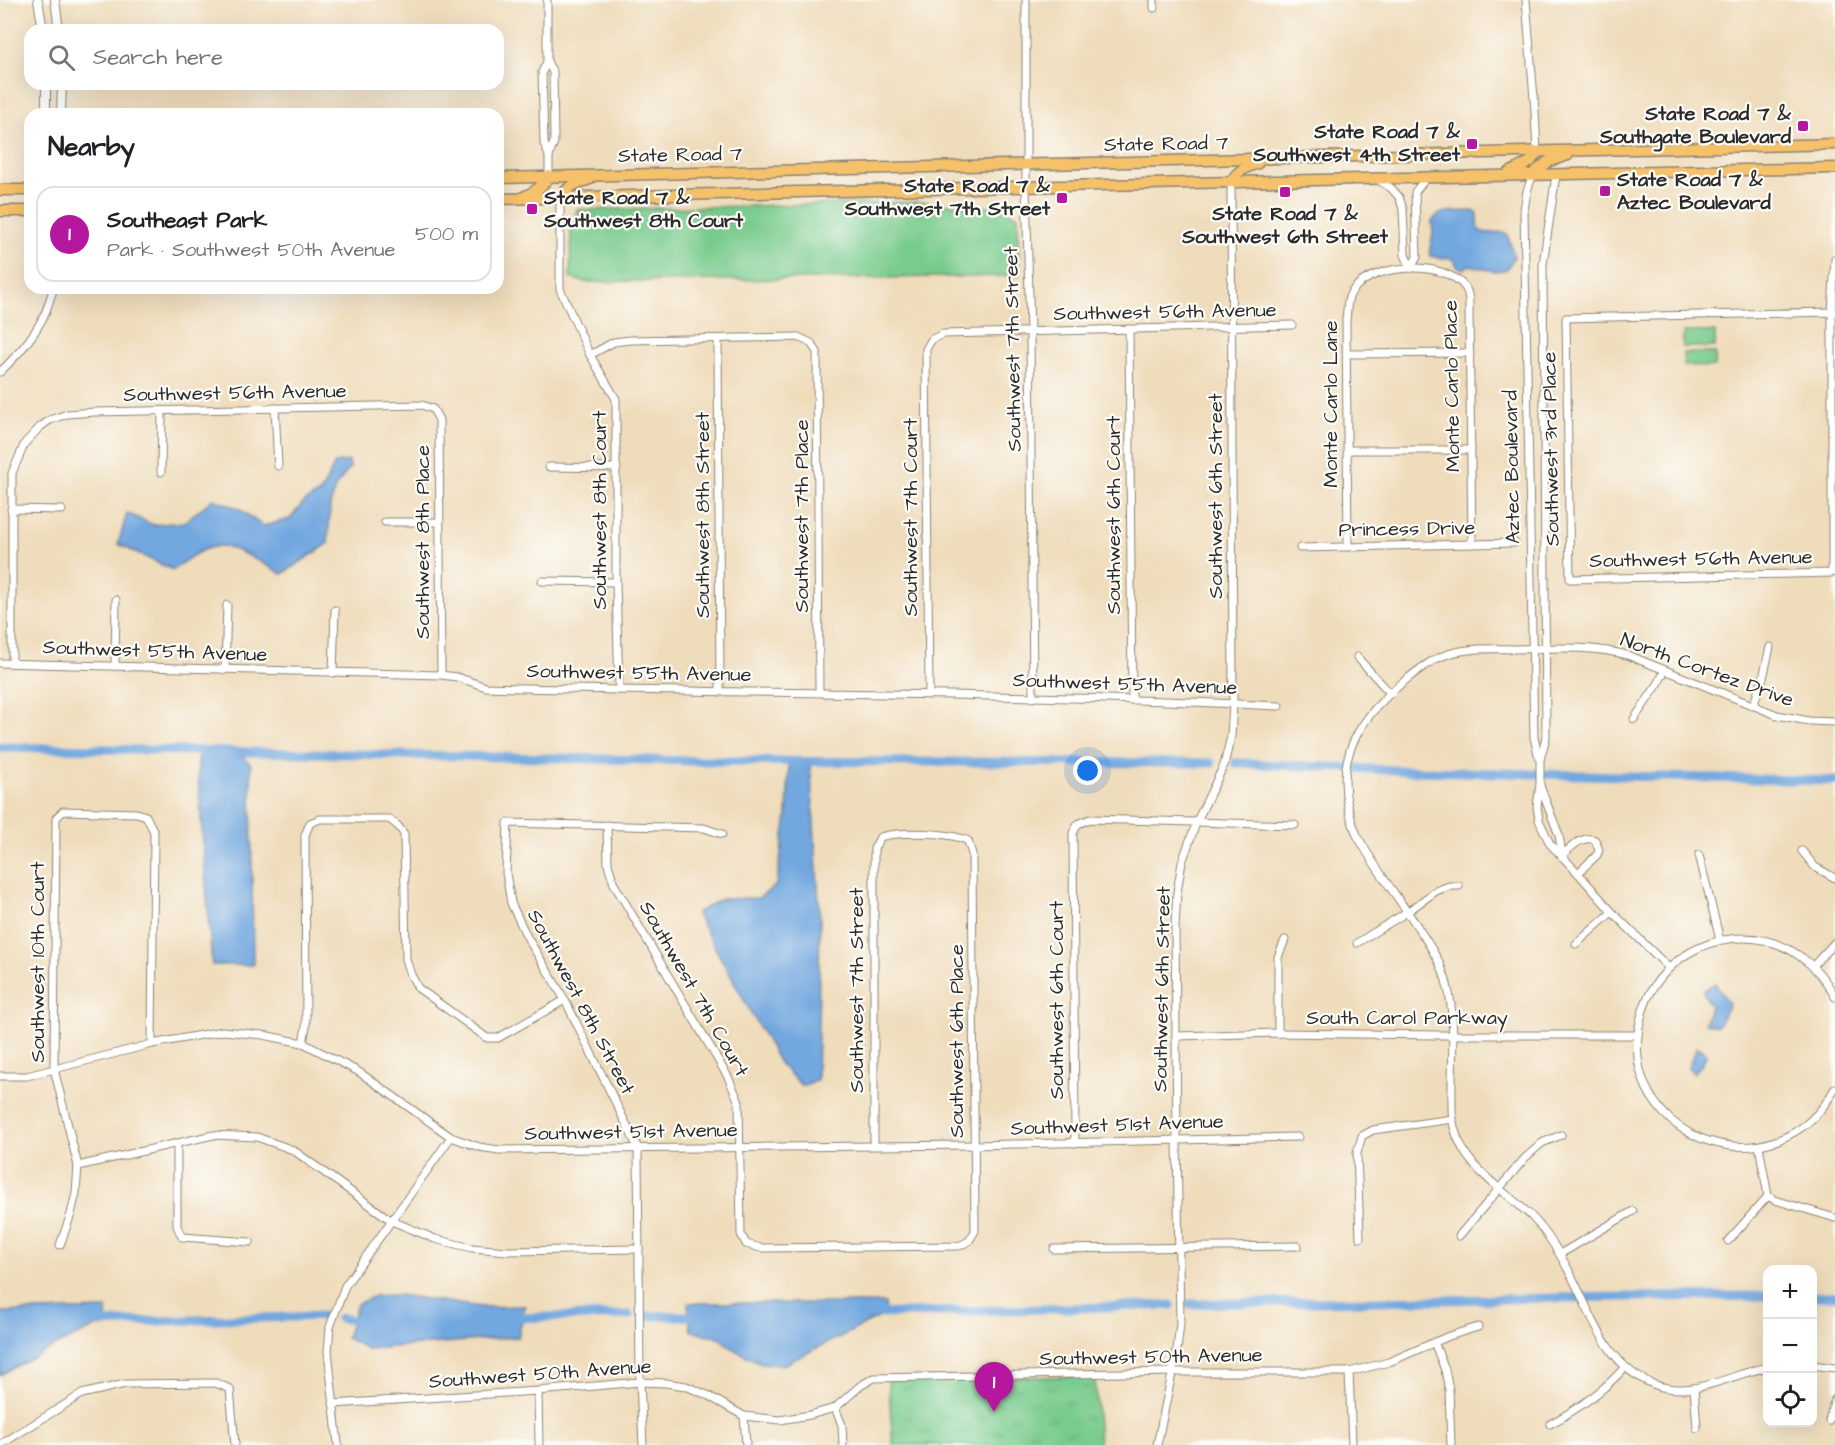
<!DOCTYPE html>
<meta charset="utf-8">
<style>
:root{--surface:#fff;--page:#f6f6f6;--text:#202124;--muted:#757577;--line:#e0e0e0;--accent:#b5179e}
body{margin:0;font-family:"Architects Daughter",sans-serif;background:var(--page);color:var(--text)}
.controls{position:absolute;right:18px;bottom:18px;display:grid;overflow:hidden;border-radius:12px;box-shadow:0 6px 24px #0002}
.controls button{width:54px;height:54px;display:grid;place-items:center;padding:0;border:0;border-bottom:2px solid var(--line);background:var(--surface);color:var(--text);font:30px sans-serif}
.you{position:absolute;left:1088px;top:771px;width:21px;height:21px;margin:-15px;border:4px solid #fff;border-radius:50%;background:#1a73e8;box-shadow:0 0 0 9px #1a73e833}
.badge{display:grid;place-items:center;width:39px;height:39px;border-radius:50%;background:var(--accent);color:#fff;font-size:20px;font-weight:700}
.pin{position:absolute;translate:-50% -50px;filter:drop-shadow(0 2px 3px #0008)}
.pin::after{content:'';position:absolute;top:32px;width:21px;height:18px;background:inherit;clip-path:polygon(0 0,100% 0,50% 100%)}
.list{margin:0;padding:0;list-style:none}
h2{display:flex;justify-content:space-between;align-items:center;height:78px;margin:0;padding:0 24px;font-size:26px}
h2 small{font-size:20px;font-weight:400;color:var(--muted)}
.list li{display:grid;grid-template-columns:39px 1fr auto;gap:18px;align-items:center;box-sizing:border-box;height:96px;margin:0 12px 12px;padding:0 12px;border:2px solid var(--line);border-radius:18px}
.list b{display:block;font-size:22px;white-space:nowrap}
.list p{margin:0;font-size:20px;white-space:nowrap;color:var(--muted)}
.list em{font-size:20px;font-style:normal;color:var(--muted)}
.icon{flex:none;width:33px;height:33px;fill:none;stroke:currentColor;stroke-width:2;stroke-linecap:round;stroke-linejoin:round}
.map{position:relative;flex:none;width:1835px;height:1445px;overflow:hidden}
.search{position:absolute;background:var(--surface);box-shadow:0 6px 24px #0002;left:24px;top:24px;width:480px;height:66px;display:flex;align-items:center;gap:15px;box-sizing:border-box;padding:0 21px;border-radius:18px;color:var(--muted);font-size:22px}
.panel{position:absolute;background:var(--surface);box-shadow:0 6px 24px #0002;left:24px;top:108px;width:480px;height:186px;border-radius:18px}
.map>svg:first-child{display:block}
.green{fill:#78cb8d;stroke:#527b5c;stroke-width:1.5}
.park{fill:url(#park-tufts);stroke:#527b5c;stroke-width:1.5}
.water{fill:#72a7df;stroke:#4e6985;stroke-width:1.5}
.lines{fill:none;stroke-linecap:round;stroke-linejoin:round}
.canal{stroke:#72a7df;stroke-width:9}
.minor-casing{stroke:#8d8473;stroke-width:9}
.tertiary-casing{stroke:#8d8473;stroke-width:10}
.primary-casing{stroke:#8d8473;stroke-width:13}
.minor{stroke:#fff;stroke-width:7}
.tertiary{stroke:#fff;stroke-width:8}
.primary{stroke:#f5c16b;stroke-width:10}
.poi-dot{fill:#b5179e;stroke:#fdfcf7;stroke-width:2}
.labels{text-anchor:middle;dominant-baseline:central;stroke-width:4.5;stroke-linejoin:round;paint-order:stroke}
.poi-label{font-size:20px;font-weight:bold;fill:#2b2b2b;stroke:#fdfcf7;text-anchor:end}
.street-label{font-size:20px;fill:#2b2b2b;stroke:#fdfcf7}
</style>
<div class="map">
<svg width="1835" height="1445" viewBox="0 0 1835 1445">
<defs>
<pattern id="park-tufts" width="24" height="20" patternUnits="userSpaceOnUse" patternTransform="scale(1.5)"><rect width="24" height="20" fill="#78cb8d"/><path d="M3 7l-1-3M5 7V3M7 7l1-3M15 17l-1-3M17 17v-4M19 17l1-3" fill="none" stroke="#68ae7a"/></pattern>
</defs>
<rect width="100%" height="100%" fill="#fdfcf7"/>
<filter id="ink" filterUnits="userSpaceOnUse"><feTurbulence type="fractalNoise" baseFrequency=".0167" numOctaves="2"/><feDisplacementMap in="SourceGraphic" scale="12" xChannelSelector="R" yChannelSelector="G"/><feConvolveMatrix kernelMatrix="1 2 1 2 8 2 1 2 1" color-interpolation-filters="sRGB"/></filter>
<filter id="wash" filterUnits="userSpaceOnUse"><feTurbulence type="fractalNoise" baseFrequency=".008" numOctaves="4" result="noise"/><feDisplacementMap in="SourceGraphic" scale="24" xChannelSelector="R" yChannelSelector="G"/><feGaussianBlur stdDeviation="1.35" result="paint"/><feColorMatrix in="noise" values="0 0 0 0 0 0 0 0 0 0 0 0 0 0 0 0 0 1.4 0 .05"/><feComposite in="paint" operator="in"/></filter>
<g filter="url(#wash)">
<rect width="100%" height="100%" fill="#efdcbb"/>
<g class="green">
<path d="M 921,202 L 997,207 L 1018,216 L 1019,276 L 584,282 L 570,278 L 571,226 L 577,210 Z"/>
<rect x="1683" y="332" width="32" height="15"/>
<path d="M 1683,353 L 1715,353 L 1715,367 L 1684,366 Z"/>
</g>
<path class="park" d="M 1095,1376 L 1099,1445 L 893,1445 L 888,1379 Z"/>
<g class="water">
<path d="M 1473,211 L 1478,214 L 1478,229 C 1486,237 1497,229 1507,234 L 1514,257 L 1507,269 C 1490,274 1483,267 1468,265 L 1465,269 L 1458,267 L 1453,259 L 1430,256 L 1430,248 L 1433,234 L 1432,221 C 1441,208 1459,212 1473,211 Z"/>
<path d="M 349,461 L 350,468 L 335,487 L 330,506 L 328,544 L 282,574 C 270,567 232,545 220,546 C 202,547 187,559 173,570 L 118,544 L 127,513 L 153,525 L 184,522 L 213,499 L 238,508 L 263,526 L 290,519 L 304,502 L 321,492 L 335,463 Z"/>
<path d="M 198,751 L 240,752 L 251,765 L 253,965 L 212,965 L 198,776 Z"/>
<path d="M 789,761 L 810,761 L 820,918 L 817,1080 L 802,1086 L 779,1063 L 696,913 L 721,899 L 759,898 L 776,885 L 787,816 Z"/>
<path d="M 1715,983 L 1729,1004 L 1718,1026 L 1705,1023 L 1710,1006 L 1703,991 Z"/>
<path d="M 1697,1047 L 1707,1053 L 1703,1063 L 1694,1073 L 1688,1068 Z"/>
<path d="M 399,1295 L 481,1307 L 525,1306 L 518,1337 L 367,1349 L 346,1338 L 357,1304 L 375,1296 Z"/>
<path d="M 688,1303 L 885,1303 L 886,1314 L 783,1365 L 761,1363 L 737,1351 L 717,1337 L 691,1331 Z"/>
<path d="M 107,1309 L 105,1323 L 55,1346 L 0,1375 L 0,1312 Z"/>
</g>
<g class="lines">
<g class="canal">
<path d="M 0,747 L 697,761 L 1211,763"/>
<path d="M 1235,763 L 1418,771 L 1835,781"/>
<path d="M 1812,1296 L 1835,1296"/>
<path d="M 1189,1304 L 1622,1297 L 1768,1296"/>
<path d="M 874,1314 L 1171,1305"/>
<path d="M 648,1316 L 701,1316"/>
<path d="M 340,1318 L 363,1322"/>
<path d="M 512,1318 L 629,1315"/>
<path d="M 95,1323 L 323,1316"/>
</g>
</g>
</g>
<g filter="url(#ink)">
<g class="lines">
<g class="minor-casing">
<g id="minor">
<path d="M 547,0 L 547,62 L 542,72 L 544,143 L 549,156 L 549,176"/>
<path d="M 1026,0 L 1026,187 L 1030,332 L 1033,698"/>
<path d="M 1154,0 L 1154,8"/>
<path d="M 1526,0 L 1535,111 L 1537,153"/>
<path d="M 547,62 L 553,72 L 554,142 L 549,156"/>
<path d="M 1533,174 L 1527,191 L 1524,210 L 1534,738 L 1539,758"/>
<path d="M 1556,175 L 1543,264 L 1546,737 L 1540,760 L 1540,785 L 1537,806 L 1539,820 L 1550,844 L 1578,873 L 1612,912 L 1669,968"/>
<path d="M 1378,180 L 1391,188 L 1399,197 L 1403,209 L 1405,255 L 1411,268"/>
<path d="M 560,198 L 560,289 L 590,355 L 616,399 L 616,582 L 619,690"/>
<path d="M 1835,259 L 1832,312 L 1832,573 L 1570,579 L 1566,318 L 1832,312 L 1835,312"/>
<path d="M 1411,268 L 1417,257 L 1415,192 L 1426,178"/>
<path d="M 1129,329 L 1132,700"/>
<path d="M 718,339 L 720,692"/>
<path d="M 1347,354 L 1470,353"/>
<path d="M 590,355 L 614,342 L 630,340 L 798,337 L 811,343 L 817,352 L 819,691"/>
<path d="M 0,372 C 19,354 36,335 46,311 C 49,303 51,295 54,288"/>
<path d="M 275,408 L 278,466"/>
<path d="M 1348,450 L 1471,450"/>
<path d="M 549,467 L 617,468"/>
<path d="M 161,472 L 162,411"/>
<path d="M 11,509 L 62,510"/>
<path d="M 385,522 L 439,522"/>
<path d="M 1348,547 L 1346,320 C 1347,313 1347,303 1349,297 C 1364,262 1447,258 1466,289 C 1470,295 1469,305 1469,312 L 1472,544"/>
<path d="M 1300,548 L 1515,543"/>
<path d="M 542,581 L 616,582"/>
<path d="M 1357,657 L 1390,693"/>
<path d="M 0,663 L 441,675 L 457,677 L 486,687 C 750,694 1015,692 1279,706"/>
<path d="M 12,663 L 12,473 L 25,443 L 40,427 L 50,420 L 67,414 L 95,412 L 422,405 L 433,409 L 439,420 L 441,675"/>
<path d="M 115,666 L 116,600"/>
<path d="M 225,670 L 227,605"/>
<path d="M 333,673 L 335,610"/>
<path d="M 929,695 L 926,349 L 932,339 L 943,334 L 1292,325"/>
<path d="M 1753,706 L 1763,678 L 1770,647"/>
<path d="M 1634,719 L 1658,684 L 1665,670"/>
<path d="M 1540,786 L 1559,835 L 1562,855"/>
<path d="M 607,825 L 608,864 L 614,884 L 728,1077 L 739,1102 L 741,1234 L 746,1244 L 761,1248 L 959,1246 L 969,1241 L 975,1231 L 972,854 L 968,841 C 950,832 899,831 880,837 L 874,849 L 874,1145"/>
<path d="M 1802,851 L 1815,867 L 1835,878"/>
<path d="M 1562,855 C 1572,847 1582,835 1595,840 L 1599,850 L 1597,855 L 1578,873"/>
<path d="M 1699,855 L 1720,940"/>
<path d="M 1357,943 L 1407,912 L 1436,891 L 1449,886 L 1459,886"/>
<path d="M 1576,944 L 1612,912"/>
<path d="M 1813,966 L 1835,942"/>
<path d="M 1835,997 C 1818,963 1783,938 1744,938 C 1711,938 1682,952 1661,977 C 1649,991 1642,1009 1639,1027 C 1620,1143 1779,1195 1835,1088"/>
<path d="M 1278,1033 L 1278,957 L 1285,940"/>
<path d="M 1176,1036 L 1278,1033 L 1439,1035 L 1638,1035"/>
<path d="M 303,1043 L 306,1027 L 305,835 L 310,823 L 320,819 L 389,819 L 398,826 L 404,834 L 406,959 L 411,975 L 418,988 L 487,1038 L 498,1038 L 565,1000"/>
<path d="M 0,1076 L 27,1076 L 152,1044 L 223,1031 L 263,1035 L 303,1043 L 359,1072 L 451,1137 L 479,1147 L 499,1150 L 974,1145 L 1298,1137"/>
<path d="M 1075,1143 L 1073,833 L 1078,824 L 1090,819 L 1295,825"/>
<path d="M 177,1144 L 177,1226 L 182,1237 L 250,1242"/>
<path d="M 1759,1146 L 1768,1196"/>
<path d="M 78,1166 L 213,1135 L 257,1137 L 293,1150 L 392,1221 L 435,1239 L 472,1248 L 508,1251 L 639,1249"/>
<path d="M 1768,1196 L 1775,1200 L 1835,1218"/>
<path d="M 1459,1236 L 1525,1158 L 1542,1143 L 1561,1135"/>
<path d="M 1360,1238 L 1357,1153 L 1362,1136 L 1373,1130 L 1453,1119"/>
<path d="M 1728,1241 L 1768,1196"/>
<path d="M 60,1245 L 71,1214 L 76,1193 L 78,1166 L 54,1069 L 56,818 L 63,811 L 137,813 L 146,816 L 154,832 L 152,1044"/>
<path d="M 1054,1249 L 1298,1246"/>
<path d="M 1560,1254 L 1633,1211"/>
<path d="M 1434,1342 L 1445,1370 L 1449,1390 L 1451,1445"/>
<path d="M 1812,1365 L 1835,1368"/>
<path d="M 1768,1367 C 1730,1374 1692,1400 1653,1384 C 1611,1368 1595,1324 1577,1287 C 1565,1262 1552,1238 1533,1218 C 1503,1187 1465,1171 1454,1127 C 1451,1114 1452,1100 1452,1086 C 1452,1048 1457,1006 1442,969 C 1436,954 1426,940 1417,926 C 1397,896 1374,867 1357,835 C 1330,770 1350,726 1402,683 C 1416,672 1430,660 1448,654 C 1470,647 1494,649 1516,649 C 1554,648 1594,645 1630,656 L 1777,715 L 1809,721 L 1835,722"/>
<path d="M 1349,1372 L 1352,1445"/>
<path d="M 1694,1388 L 1697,1428"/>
<path d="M 538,1391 L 539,1445"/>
<path d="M 333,1404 L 538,1391 L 640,1382 L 666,1383 L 686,1386 L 707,1395 L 744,1416 L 780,1420 L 810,1415 L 835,1408 L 860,1386 L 874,1378 L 1172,1372 L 1349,1372 L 1389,1362 L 1449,1336 L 1478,1327"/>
<path d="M 835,1408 L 842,1425 L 843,1445"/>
<path d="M 744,1416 L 746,1445"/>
<path d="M 1829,1421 L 1835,1398"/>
<path d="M 1550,1424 C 1578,1409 1603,1392 1625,1367"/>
<path d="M 0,1445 L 82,1394 L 125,1384 L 216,1383 L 230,1389 L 235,1445"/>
<path d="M 338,1445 L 328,1351 L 330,1327 L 345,1286 L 451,1137"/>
<path d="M 643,1445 L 640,1382 L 638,1148 L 565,1000 L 527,937 L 511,903 L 506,873 L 508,823 L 704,828 L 722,834"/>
<path d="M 1157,1445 L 1177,1350 L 1180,1324 L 1177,1139 L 1175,926 L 1177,892 L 1182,862 L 1197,821 L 1224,765 L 1231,736 L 1233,703 L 1231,182"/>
</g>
</g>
<g class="tertiary-casing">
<g id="tertiary">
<path d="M 38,0 L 43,30"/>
<path d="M 55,0 L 59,30"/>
<path d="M 46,84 L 46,114"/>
<path d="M 61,114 L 62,84"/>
</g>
</g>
<g class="primary-casing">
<g id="primary">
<path d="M 1509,173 L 1530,162 L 1537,153"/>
<path d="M 1533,174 L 1549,161 L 1568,155"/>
<path d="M 498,178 L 1835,144"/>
<path d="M 1231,182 C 1238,170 1246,167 1258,163"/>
<path d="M 0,190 L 30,190"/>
<path d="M 523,197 C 535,192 542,187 549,176"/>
<path d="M 560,198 C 568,186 577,183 590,179"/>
<path d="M 498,199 L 1835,168"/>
<path d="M 0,211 L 30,211"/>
</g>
</g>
<use href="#minor" class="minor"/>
<use href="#tertiary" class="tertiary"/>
<use href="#primary" class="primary"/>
</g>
</g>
<g class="poi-dot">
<rect x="1797" y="120" width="12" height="12" rx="3"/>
<rect x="1466" y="138" width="12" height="12" rx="3"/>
<rect x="1599" y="185" width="12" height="12" rx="3"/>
<rect x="1279" y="186" width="12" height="12" rx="3"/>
<rect x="1056" y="192" width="12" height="12" rx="3"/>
<rect x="526" y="203" width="12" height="12" rx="3"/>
</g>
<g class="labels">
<g class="poi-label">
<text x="1791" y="114">State Road 7 &amp;<tspan x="1791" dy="23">Southgate Boulevard</tspan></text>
<text x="1460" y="132">State Road 7 &amp;<tspan x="1460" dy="23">Southwest 4th Street</tspan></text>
<text x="1617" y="180" text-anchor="start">State Road 7 &amp;<tspan x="1617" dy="23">Aztec Boulevard</tspan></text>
<text x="1050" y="186">State Road 7 &amp;<tspan x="1050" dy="23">Southwest 7th Street</tspan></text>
<text x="544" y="198" text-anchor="start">State Road 7 &amp;<tspan x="544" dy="23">Southwest 8th Court</tspan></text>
<text x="1285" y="214" text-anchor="middle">State Road 7 &amp;<tspan x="1285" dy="23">Southwest 6th Street</tspan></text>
</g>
<g class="street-label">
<text transform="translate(1166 144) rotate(-1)">State Road 7</text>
<text transform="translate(680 155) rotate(-1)">State Road 7</text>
<text transform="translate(1165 312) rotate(-1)">Southwest 56th Avenue</text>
<text transform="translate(1013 349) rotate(-91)">Southwest 7th Street</text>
<text transform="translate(1452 386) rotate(-91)">Monte Carlo Place</text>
<text transform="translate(235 393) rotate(-1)">Southwest 56th Avenue</text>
<text transform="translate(1331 404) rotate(-90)">Monte Carlo Lane</text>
<text transform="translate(1551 449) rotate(-91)">Southwest 3rd Place</text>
<text transform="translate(1512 467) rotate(-91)">Aztec Boulevard</text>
<text transform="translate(1216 496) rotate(-90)">Southwest 6th Street</text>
<text transform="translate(600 510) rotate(-90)">Southwest 8th Court</text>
<text transform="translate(703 515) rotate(-90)">Southwest 8th Street</text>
<text transform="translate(1114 515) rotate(-90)">Southwest 6th Court</text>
<text transform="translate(802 516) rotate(-90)">Southwest 7th Place</text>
<text transform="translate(911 517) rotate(-90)">Southwest 7th Court</text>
<text transform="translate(1407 529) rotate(-1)">Princess Drive</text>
<text transform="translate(423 542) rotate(-90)">Southwest 8th Place</text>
<text transform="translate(1701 559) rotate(-1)">Southwest 56th Avenue</text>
<text transform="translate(155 651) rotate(2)">Southwest 55th Avenue</text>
<text transform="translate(1707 670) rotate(20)">North Cortez Drive</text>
<text transform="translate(639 673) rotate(1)">Southwest 55th Avenue</text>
<text transform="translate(1125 684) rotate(2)">Southwest 55th Avenue</text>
<text transform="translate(38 962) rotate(-90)">Southwest 10th Court</text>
<text transform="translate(694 989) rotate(60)">Southwest 7th Court</text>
<text transform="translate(1162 989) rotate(-89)">Southwest 6th Street</text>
<text transform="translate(857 990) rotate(-90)">Southwest 7th Street</text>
<text transform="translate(1057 1000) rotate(-90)">Southwest 6th Court</text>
<text transform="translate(581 1002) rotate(62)">Southwest 8th Street</text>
<text x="1407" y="1018">South Carol Parkway</text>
<text transform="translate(957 1041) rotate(-90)">Southwest 6th Place</text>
<text transform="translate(1117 1125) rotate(-2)">Southwest 51st Avenue</text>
<text transform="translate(631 1132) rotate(-1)">Southwest 51st Avenue</text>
<text transform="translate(1151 1357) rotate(-1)">Southwest 50th Avenue</text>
<text transform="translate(540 1374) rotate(-4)">Southwest 50th Avenue</text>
</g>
</g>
</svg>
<div class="controls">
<button>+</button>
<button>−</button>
<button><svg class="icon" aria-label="locate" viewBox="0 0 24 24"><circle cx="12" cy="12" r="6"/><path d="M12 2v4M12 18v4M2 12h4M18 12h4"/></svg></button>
</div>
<div class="you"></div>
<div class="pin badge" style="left:994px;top:1412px">1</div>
<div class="search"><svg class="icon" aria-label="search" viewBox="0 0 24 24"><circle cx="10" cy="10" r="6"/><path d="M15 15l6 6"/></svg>Search here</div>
<section class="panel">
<h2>Nearby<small></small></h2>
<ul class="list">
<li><span class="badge">1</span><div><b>Southeast Park</b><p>Park · Southwest 50th Avenue</p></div><em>500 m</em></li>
</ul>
</section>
</div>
